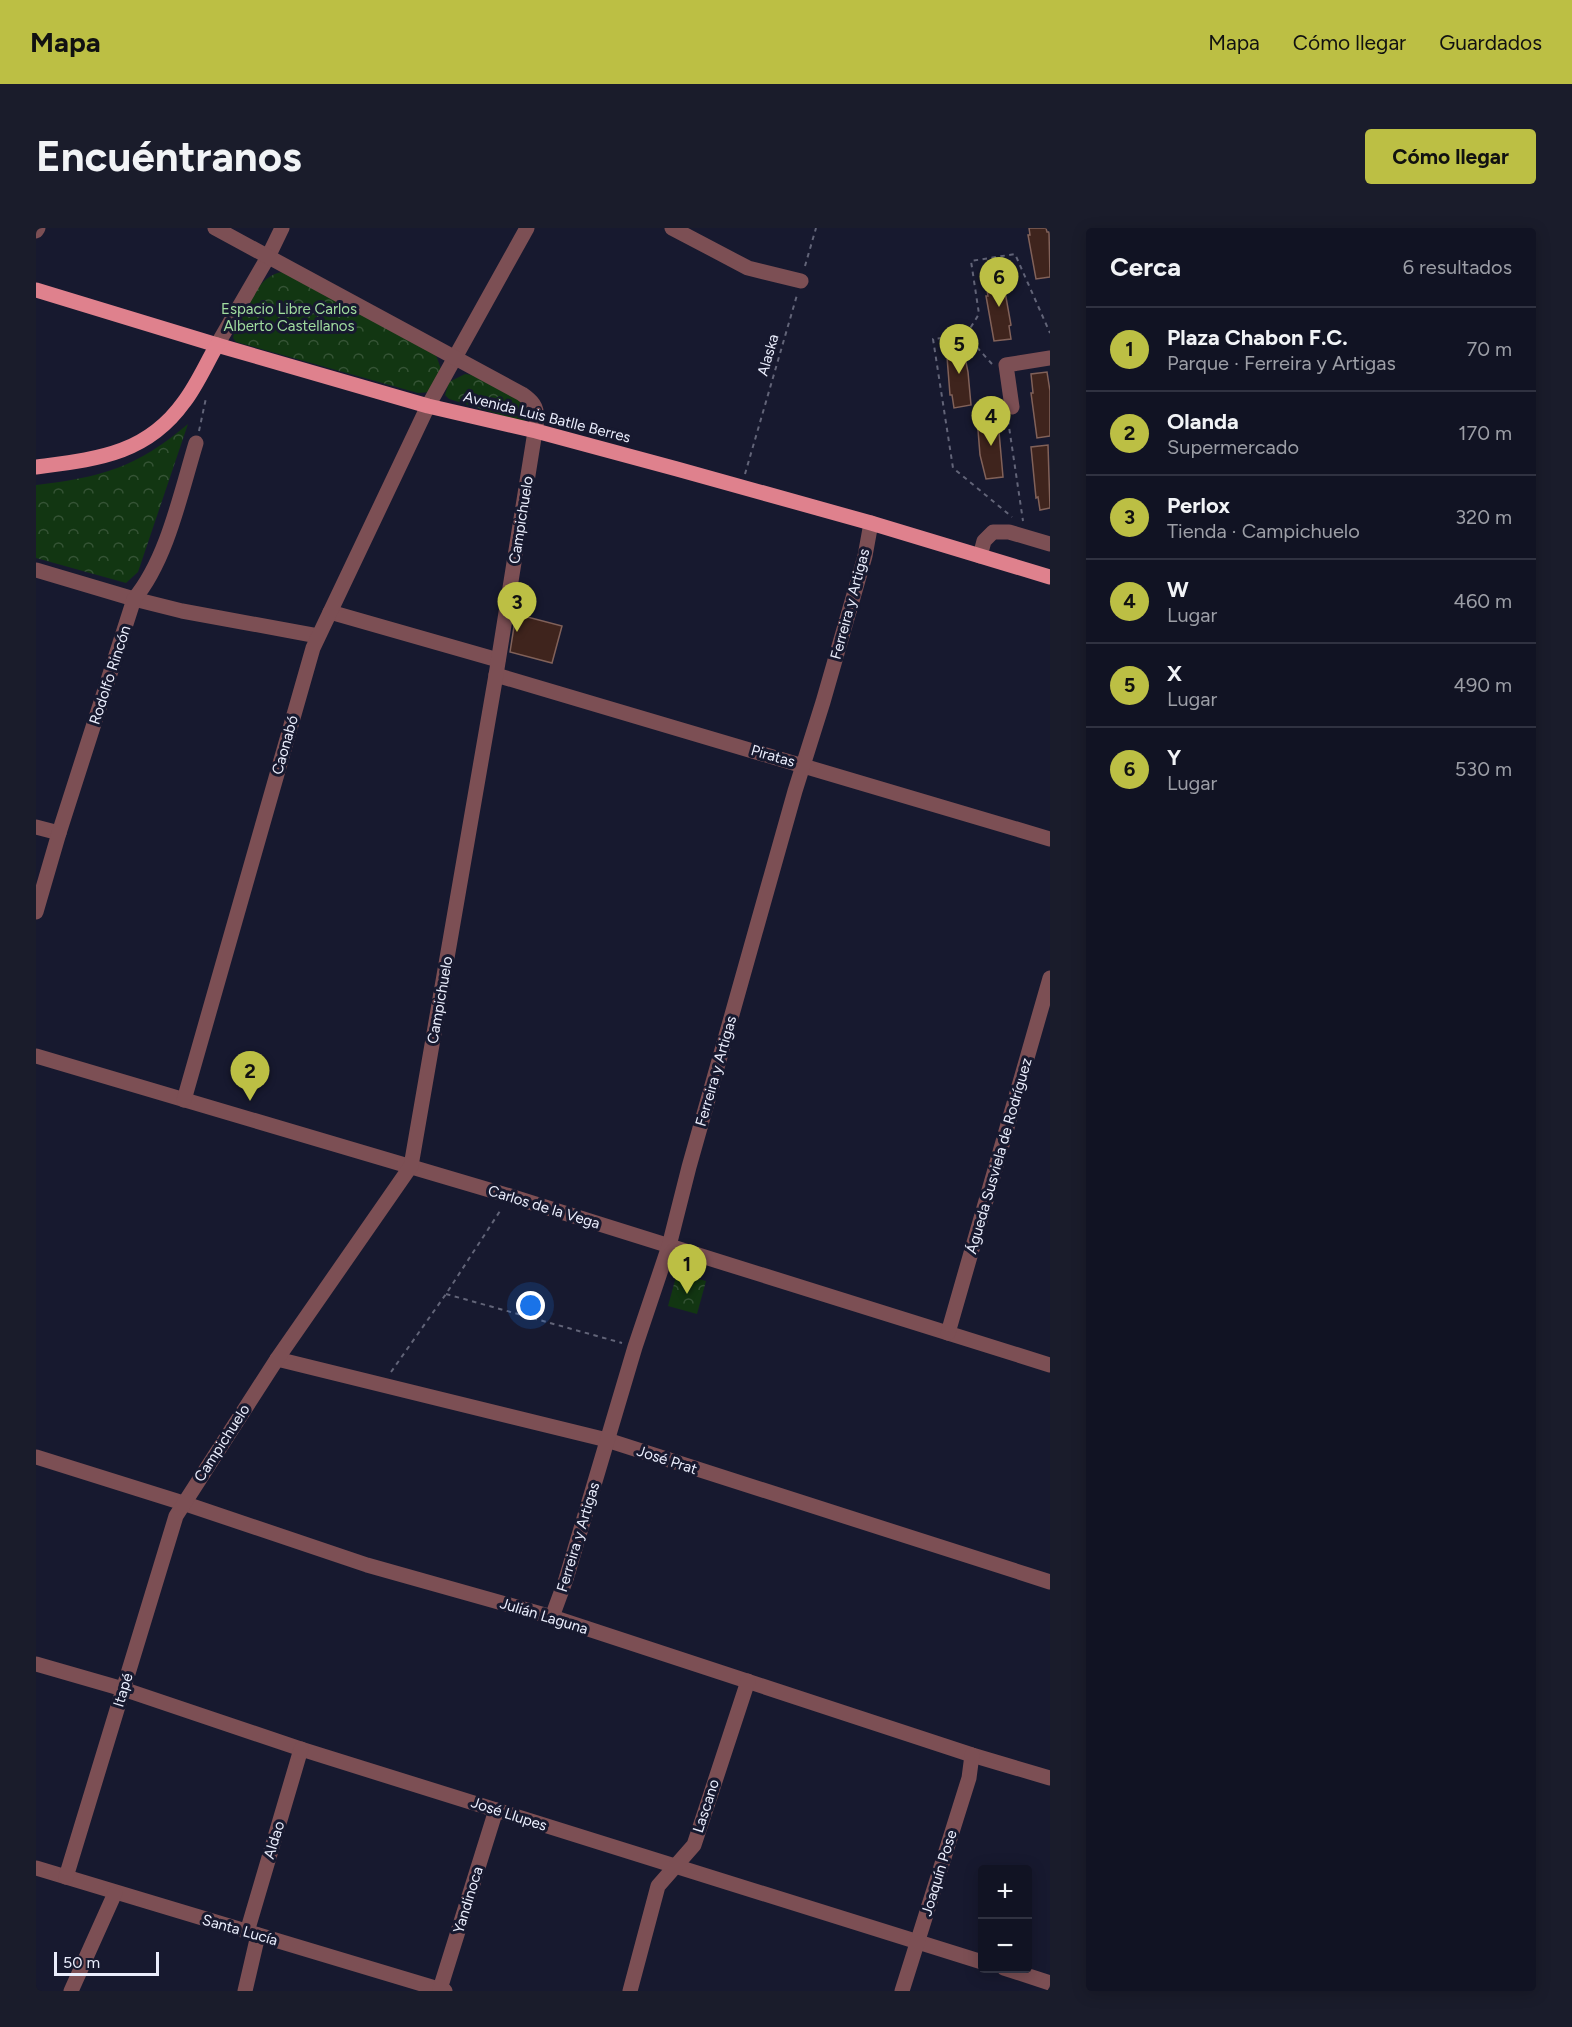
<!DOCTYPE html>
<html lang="es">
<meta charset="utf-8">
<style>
:root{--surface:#111323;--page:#1a1c2b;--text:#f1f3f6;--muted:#9c9ea6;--line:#303241;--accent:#bcbf44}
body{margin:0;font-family:Figtree,sans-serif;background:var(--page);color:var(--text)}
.controls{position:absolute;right:18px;bottom:18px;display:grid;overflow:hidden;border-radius:6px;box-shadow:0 3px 15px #0003}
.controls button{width:54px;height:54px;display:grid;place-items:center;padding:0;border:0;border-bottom:2px solid var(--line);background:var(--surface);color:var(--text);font:30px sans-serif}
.scale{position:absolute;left:18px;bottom:15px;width:105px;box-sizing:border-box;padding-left:6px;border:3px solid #eaedfc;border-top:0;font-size:16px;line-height:21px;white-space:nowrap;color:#eaedfc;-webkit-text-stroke:4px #17192f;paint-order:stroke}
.you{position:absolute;left:495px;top:1078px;width:21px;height:21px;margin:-15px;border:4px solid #fff;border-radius:50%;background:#1a73e8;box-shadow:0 0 0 9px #1a73e833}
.badge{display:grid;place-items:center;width:39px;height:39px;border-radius:50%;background:var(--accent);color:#111;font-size:20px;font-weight:700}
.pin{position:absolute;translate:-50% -50px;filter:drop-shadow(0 2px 3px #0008)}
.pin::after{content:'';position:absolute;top:32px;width:21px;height:18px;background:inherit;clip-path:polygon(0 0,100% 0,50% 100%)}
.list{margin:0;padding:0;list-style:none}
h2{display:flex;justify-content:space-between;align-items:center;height:78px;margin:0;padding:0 24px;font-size:26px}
h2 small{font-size:20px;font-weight:400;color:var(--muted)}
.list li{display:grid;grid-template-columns:39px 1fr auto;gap:18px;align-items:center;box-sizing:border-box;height:84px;padding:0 24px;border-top:2px solid var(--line)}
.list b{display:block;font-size:22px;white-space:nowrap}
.list p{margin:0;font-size:20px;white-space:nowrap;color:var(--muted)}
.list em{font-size:20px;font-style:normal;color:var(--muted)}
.map{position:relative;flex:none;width:1014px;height:1763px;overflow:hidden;border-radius:6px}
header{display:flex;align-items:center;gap:36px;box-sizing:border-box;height:84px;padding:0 30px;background:var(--accent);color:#111}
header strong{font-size:28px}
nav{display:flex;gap:33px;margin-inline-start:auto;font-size:21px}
.intro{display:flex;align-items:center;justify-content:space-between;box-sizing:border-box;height:144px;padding:0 36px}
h1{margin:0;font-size:42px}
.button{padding:15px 27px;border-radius:6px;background:var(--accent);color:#111;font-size:21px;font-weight:700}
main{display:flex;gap:36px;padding:0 36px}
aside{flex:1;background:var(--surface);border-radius:6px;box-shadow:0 3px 15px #0003}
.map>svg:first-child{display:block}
.park{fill:url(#park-crowns)}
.building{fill:#3f241d;stroke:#816159;stroke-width:1.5}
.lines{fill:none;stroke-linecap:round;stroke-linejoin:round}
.path{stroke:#626478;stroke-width:2;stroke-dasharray:4.5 4.5;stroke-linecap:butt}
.minor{stroke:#7c4f54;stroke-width:15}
.major{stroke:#df818d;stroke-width:15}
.labels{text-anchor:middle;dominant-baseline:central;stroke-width:6;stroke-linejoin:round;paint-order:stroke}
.park-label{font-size:15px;fill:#a1dd9f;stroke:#17192f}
.street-label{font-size:15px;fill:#eaedfc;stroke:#17192f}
</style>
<header>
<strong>Mapa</strong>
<nav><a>Mapa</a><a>Cómo llegar</a><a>Guardados</a></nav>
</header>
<div class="intro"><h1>Encuéntranos</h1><a class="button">Cómo llegar</a></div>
<main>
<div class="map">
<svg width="1014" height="1763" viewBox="0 0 1014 1763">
<defs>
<pattern id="park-crowns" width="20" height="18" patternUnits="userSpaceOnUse" patternTransform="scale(1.5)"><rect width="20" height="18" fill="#123612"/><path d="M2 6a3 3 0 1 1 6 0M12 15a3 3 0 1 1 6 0" fill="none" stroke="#355335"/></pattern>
</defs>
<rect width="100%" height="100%" fill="#17192f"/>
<g class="park">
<path d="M 247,44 L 400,127 L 405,141 L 395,164 L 382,165 L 200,114 L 197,110 L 198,105 C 209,84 220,47 247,44 Z"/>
<path d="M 429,146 L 437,147 C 448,152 492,171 493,183 C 493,186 491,189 490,192 L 485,193 L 413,171 L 409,167 L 413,154 Z"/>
<path d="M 152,196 L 102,344 L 90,355 L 0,330 L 0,257 C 66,249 100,240 152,196 Z"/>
<path d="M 641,1045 L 670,1053 L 661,1086 L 632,1078 Z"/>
</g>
<g class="building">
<path d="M 993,0 L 1010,0 L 1011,4 L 1013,4 L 1014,49 L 1000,51 L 992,7 L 994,7 Z"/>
<path d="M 966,47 L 975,97 L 973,98 L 975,111 L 958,113 L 950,68 L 952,68 L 949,50 Z"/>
<path d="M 926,114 L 932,144 L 935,177 L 918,180 L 916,167 L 914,167 L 910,116 Z"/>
<path d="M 1011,144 L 1014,163 L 1014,208 L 1001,210 L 995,165 L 997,165 L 995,146 Z"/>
<path d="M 958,186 L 960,204 L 963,204 L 967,249 L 950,251 L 944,227 L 941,189 Z"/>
<path d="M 1012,217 L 1014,280 L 1004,282 L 1002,269 L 1000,270 L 995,219 Z"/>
<path d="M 480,386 L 526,398 L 516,435 L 474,424 Z"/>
</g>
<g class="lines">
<g class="path">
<path d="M 769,38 L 780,0"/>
<path d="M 930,107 L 943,86 L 935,33 L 979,26 L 1014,105"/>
<path d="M 956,136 L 930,107 L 897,111 L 917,240 L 976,289"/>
<path d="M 972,192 L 987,293"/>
<path d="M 163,203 L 170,170"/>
<path d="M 709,246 L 761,67"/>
<path d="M 410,1066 L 586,1115"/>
<path d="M 355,1144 L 410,1066 L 466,980"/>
</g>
<g class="minor">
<path d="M 636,0 L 712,40 L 765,53"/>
<path d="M 0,3 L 2,0"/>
<path d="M 181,117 L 232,29 L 246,0"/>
<path d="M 976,179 L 970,137 L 1014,130"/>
<path d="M 944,328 L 948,313 L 957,304 L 973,304 L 1014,316"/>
<path d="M 0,342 L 98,371 L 146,383 L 282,408"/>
<path d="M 294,384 L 462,432"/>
<path d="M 460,447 L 1014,611"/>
<path d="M 0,599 L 23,605"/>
<path d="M 0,684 L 23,605 L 98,371 C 131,332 145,264 160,215"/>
<path d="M 0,828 L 474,968 L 1014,1137"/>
<path d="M 148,872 L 277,420 L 392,178 L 491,0"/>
<path d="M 912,1105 L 1014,750"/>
<path d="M 241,1131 L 571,1212 L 1014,1354"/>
<path d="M 0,1229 L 147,1275 L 331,1337 L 516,1389 L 936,1527 L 1014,1550"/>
<path d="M 516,1389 L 530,1351 L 599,1119 L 633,1018 L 653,939 L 759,563 L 787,474 L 829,328 L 835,295"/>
<path d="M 0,1436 L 87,1461 L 265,1521 L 946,1734"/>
<path d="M 0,1640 L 409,1763"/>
<path d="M 30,1649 L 140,1288 L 241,1131 L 375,938 L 460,447 L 501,191 C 501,178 496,173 486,166 L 179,0"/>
<path d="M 211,1704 L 265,1521"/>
<path d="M 968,1740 L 1014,1755"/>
<path d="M 404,1761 L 460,1582"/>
<path d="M 35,1763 L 79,1665"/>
<path d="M 209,1763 L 222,1707"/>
<path d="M 594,1763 L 622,1658 L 658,1617 L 712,1453"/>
<path d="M 866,1763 L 933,1550 L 936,1527"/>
</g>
<g class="major">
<path d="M 0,62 L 181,117 L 392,178 L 500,203 L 641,241 L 835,295 L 1014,349"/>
<path d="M 0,239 C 60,231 110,227 148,174 C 161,157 170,136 181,117"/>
</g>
</g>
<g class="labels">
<g class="park-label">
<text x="253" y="81">Espacio Libre Carlos<tspan x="253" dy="17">Alberto Castellanos</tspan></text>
</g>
<g class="street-label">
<text transform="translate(732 127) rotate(-74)">Alaska</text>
<text transform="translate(511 189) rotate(14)">Avenida Luis Batlle Berres</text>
<text transform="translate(485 292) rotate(-81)">Campichuelo</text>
<text transform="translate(814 376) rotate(-75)">Ferreira y Artigas</text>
<text transform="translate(74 447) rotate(-72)">Rodolfo Rincón</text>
<text transform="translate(249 517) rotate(-74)">Caonabó</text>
<text transform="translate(737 528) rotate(16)">Piratas</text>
<text transform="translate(404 772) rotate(-80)">Campichuelo</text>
<text transform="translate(680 843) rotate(-74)">Ferreira y Artigas</text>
<text transform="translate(963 928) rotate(-74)">Águeda Susviela de Rodríguez</text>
<text transform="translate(508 979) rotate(17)">Carlos de la Vega</text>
<text transform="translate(186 1215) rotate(-57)">Campichuelo</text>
<text transform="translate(631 1232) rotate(18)">José Prat</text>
<text transform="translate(542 1309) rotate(-73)">Ferreira y Artigas</text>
<text transform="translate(508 1388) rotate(17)">Julián Laguna</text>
<text transform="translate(87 1462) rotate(-73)">Itapé</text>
<text transform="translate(670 1578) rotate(-72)">Lascano</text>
<text transform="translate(473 1586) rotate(18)">José Llupes</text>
<text transform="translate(238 1612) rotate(-73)">Aldao</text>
<text transform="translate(903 1645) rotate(-73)">Joaquín Pose</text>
<text transform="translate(432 1672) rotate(-73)">Yandinoca</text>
<text transform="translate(204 1702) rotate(16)">Santa Lucía</text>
</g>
</g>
</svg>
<div class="controls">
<button>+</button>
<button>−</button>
</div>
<div class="scale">50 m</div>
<div class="you"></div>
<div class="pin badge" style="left:651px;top:1066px">1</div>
<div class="pin badge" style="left:214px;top:873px">2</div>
<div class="pin badge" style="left:481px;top:404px">3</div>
<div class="pin badge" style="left:955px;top:218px">4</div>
<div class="pin badge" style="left:923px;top:146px">5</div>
<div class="pin badge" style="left:963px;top:79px">6</div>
</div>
<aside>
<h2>Cerca<small>6 resultados</small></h2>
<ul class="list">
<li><span class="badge">1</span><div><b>Plaza Chabon F.C.</b><p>Parque · Ferreira y Artigas</p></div><em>70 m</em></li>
<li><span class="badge">2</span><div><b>Olanda</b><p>Supermercado</p></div><em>170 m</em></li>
<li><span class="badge">3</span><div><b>Perlox</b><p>Tienda · Campichuelo</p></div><em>320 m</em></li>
<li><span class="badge">4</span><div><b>W</b><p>Lugar</p></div><em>460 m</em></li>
<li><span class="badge">5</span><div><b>X</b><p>Lugar</p></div><em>490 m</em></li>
<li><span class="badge">6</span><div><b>Y</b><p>Lugar</p></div><em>530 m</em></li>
</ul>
</aside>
</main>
